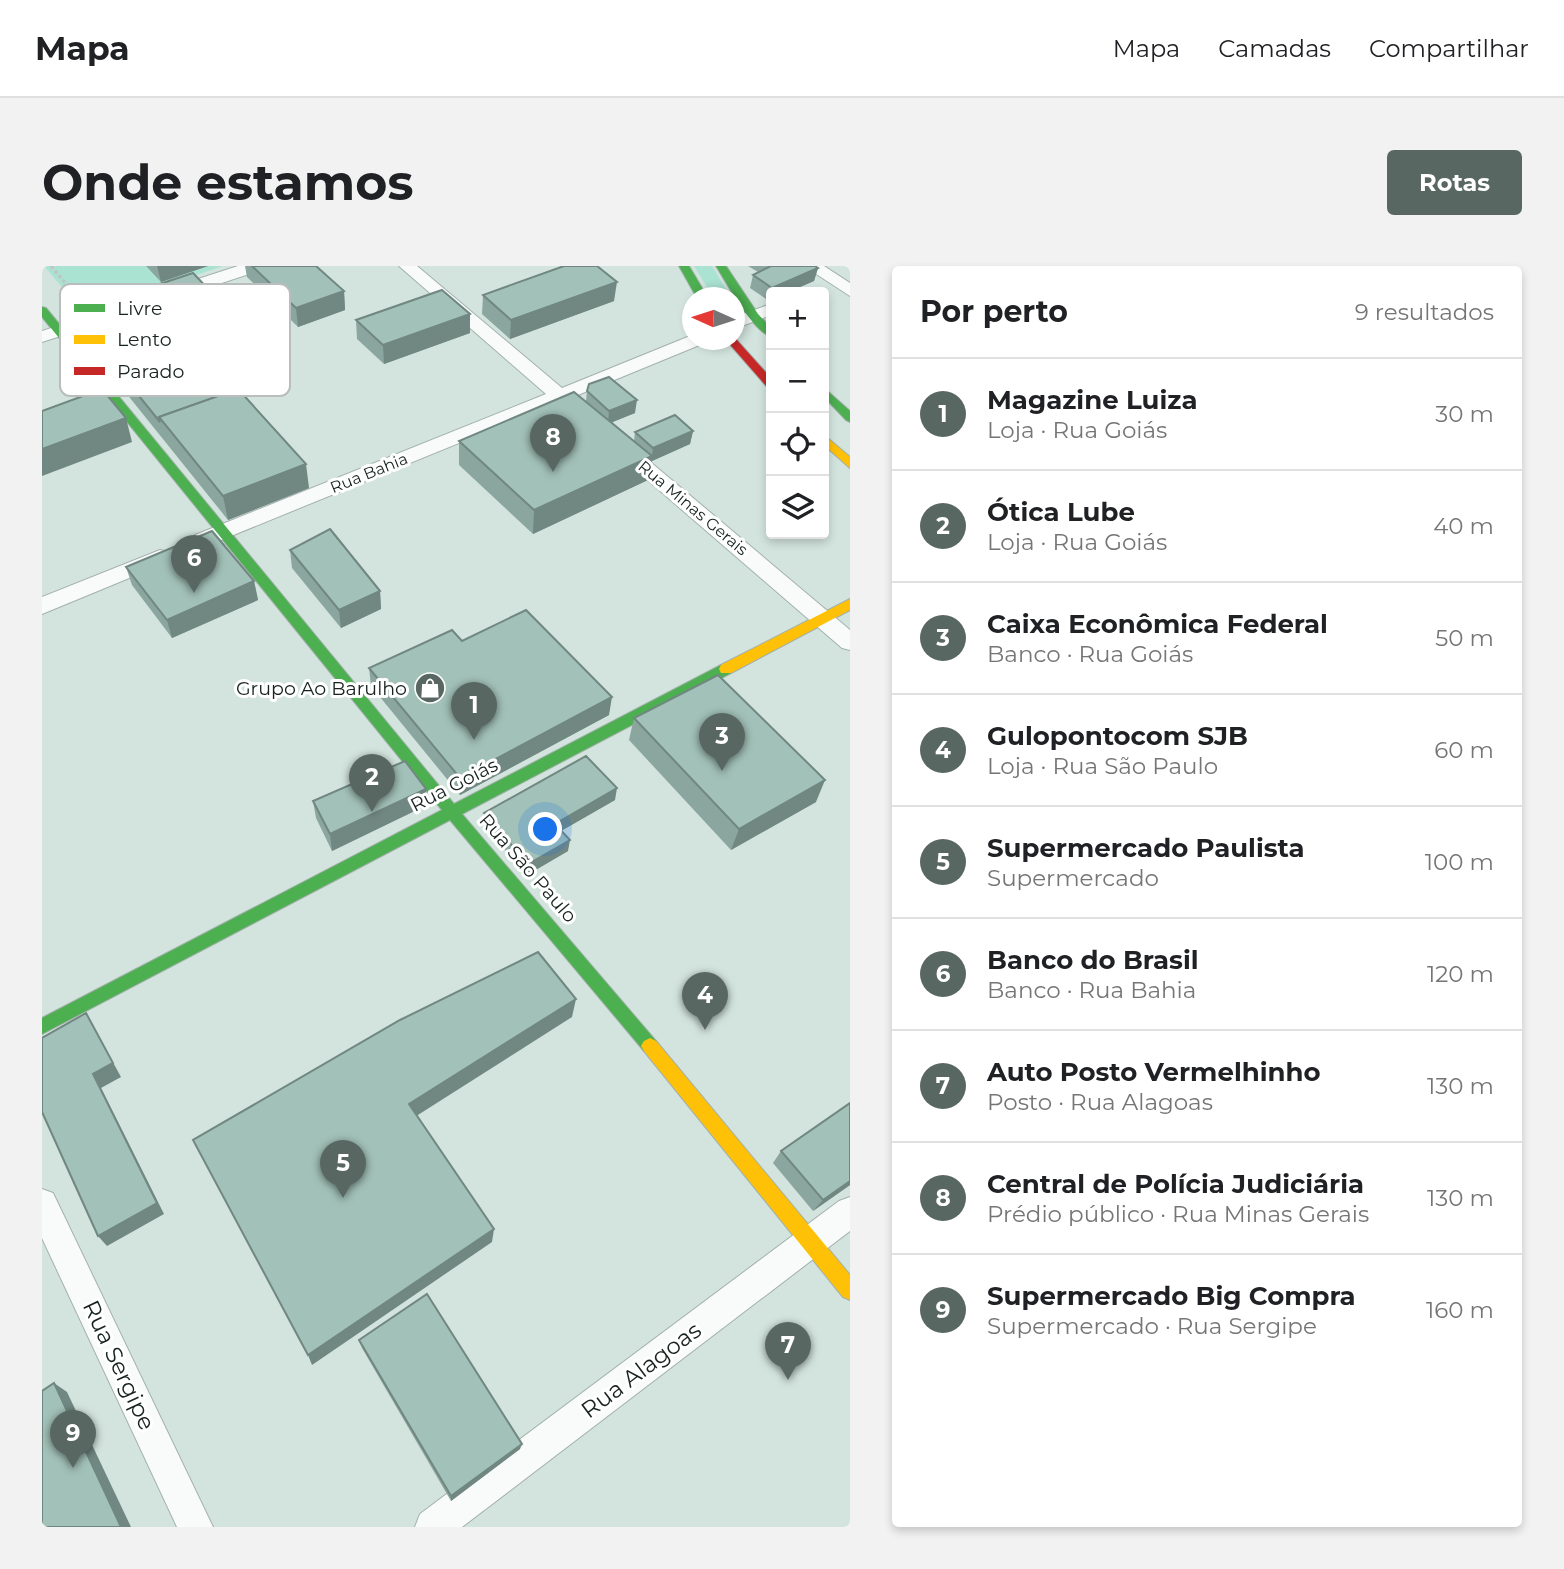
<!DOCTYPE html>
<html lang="pt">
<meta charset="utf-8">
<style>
:root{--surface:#fff;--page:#f2f2f2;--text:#202124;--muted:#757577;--line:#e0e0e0;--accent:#596762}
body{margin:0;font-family:Montserrat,sans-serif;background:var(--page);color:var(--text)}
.controls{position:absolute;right:21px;top:21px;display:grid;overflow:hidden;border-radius:7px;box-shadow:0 4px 10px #0003}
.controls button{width:63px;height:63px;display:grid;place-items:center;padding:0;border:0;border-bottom:2px solid var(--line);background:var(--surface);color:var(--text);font:35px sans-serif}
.compass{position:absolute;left:640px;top:21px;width:63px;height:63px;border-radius:50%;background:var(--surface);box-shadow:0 4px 10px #0003;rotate:273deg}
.you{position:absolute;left:504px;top:564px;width:24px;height:24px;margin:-18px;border:5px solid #fff;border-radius:50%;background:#1a73e8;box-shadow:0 0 0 10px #1a73e833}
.badge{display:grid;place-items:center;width:46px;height:46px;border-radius:50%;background:var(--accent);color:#fff;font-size:23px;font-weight:700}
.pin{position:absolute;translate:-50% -58px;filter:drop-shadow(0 2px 4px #0008)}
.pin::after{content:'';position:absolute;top:37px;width:24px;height:21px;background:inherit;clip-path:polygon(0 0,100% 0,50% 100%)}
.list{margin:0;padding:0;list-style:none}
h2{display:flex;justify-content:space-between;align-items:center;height:91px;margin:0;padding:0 28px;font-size:30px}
h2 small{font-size:23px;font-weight:400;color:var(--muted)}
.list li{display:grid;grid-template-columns:46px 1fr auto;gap:21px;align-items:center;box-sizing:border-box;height:112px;padding:0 28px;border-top:2px solid var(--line)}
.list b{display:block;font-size:26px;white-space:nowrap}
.list p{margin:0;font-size:23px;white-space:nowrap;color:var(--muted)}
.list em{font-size:23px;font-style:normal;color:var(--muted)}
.icon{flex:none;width:38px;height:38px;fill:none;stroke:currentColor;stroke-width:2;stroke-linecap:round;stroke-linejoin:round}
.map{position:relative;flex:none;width:808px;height:1261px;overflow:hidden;border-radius:7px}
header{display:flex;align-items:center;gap:42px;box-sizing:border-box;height:98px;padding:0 35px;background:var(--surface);border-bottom:2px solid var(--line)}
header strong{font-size:33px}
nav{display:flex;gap:38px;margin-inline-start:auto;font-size:24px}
.intro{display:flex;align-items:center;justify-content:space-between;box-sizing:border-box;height:168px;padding:0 42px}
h1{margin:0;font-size:49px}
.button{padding:18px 32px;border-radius:7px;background:var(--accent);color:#fff;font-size:24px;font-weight:700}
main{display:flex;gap:42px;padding:0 42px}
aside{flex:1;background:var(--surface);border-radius:7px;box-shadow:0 4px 10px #0003}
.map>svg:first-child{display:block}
.green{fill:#aae3d2}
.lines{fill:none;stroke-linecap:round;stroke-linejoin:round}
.street-casing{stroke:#a3b0ab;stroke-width:2}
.fast-casing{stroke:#a3b0ab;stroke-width:2}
.slow-casing{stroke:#a3b0ab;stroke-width:2}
.jam-casing{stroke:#a3b0ab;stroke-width:2}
.path{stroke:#bfc5c3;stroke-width:3.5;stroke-dasharray:3.5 2.5;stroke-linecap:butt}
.street{fill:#f8fbfa;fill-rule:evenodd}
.fast{fill:#4caf50;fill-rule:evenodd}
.slow{fill:#ffc107;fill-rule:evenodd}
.jam{fill:#c62828;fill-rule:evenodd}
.wall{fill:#8ba69e}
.shaded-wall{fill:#718781}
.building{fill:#a2c1b8;stroke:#718781;stroke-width:2}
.labels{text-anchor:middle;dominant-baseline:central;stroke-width:6;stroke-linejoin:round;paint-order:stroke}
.far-street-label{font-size:16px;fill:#17231f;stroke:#fff}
.poi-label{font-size:19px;fill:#17231f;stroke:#fff;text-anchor:end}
.street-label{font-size:19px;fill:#17231f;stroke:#fff}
.near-street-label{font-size:23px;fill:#17231f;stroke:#fff}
.key{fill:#fff;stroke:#b9bdbc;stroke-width:2}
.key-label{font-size:19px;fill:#17231f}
</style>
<header>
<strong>Mapa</strong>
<nav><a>Mapa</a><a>Camadas</a><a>Compartilhar</a></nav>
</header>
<div class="intro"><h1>Onde estamos</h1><a class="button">Rotas</a></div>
<main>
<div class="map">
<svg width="808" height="1261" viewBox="0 0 808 1261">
<rect width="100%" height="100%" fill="#d3e4de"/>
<g class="green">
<path d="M 2,0 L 181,0 L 42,47 Z"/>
<path d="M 652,0 L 670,0 L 689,31 L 671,31 Z"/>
</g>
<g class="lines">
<g class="street-casing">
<g id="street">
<path d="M 196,0 L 221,0 L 219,4 L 134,32 L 122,32 L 119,28 L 122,24 Z"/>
<path d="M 357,0 L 375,0 L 520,122 L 648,70 L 650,69 L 650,74 L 663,74 L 660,78 L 531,131 L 539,139 L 536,143 L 522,143 L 515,137 L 167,279 L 153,279 L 149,274 L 153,269 L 504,128 Z"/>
<path d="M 762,0 L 782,0 L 808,17 L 808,30 Z"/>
<path d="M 729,38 L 729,49 L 692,63 L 692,51 Z"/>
<path d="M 65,44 L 74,49 L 71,53 L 0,76 L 0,65 Z"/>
<path d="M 580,176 L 587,178 L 808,364 L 808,384 L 800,382 L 573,186 L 570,182 L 573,178 Z"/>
<path d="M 118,284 L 126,286 L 129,291 L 126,296 L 0,348 L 0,331 Z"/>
<path d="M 0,923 L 11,927 L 171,1261 L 135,1261 L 0,972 Z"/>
<path d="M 808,931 L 808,965 L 420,1261 L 373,1261 L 378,1248 L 797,935 Z"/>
</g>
</g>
<g class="fast-casing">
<g id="fast">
<path d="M 637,0 L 647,0 L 666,32 L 655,32 Z"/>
<path d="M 674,0 L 684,0 L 716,48 L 729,62 L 729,71 C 709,63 686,19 674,0 Z"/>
<path d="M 0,41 L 4,42 L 412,538 L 679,399 L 689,399 L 691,403 L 689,407 L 420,548 L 614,775 L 617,780 L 614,785 L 608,788 L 602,785 L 408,554 L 0,768 L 0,752 L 400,544 L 0,51 Z"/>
<path d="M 782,122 L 808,145 L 808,156 L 804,154 L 782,131 Z"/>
</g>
</g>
<g class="slow-casing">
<g id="slow">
<path d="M 782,169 L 808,191 L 808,202 L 782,179 Z"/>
<path d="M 808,333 L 808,344 L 689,407 L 679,407 L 677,403 L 679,399 Z"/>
<path d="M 608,772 L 614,775 L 808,1009 L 808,1034 L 801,1031 L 602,785 L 599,780 L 602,775 Z"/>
</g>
</g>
<g class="jam-casing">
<path id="jam" d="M 693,72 L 729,112 L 729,122 L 725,121 L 684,74 Z"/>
</g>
<g class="path">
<path d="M 9,0 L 40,37"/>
<path d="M 72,33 L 107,21"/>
</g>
<use href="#street" class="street"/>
<use href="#fast" class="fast"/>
<use href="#slow" class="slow"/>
<use href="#jam" class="jam"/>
</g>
<g class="wall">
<path d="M 104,0 L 166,0 L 119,16 Z"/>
<path d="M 203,0 L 274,0 L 302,25 L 303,44 L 256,61 L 205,11 Z"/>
<path d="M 706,0 L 773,0 L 776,2 L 772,15 L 727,35 L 708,22 L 711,9 L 716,6 Z"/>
<path d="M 48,27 L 191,49 L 194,68 L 156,81 L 267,222 L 186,254 L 35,66 L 30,47 L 55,39 L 50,34 Z"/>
<path d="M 441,29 L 572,35 L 468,73 L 440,48 Z"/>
<path d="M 314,54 L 428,67 L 342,98 L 315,73 Z"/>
<path d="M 545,125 L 593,147 L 570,156 L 592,175 L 593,166 L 651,165 L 648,178 L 610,195 L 606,214 L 491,268 L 417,199 L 417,175 L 544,135 Z"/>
<path d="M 248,284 L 338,325 L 339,343 L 299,362 L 250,302 Z"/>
<path d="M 84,301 L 212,315 L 216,334 L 130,372 L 90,319 Z"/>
<path d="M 420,375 L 567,449 L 418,529 L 329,420 L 327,402 Z"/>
<path d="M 592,452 L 774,536 L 689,584 L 587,474 Z"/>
<path d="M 573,534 L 519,565 L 526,585 L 485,609 L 441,559 L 442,547 Z"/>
<path d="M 271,535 L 385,539 L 290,585 L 274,552 Z"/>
<path d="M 739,885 L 808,919 L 771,945 L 731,897 Z"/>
<path d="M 317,1074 L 478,1183 L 409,1235 L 320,1082 Z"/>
</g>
<g class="shaded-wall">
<path d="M 115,0 L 166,0 L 119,16 Z"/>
<path d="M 776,2 L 772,15 L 746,26 L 729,26 L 729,34 L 727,35 L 730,22 Z"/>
<path d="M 575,16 L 572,35 L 468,73 L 469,54 Z"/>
<path d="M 302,25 L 303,44 L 256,61 L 254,42 Z"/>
<path d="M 75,27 L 77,33 L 56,41 L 55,34 Z"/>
<path d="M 428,48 L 428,67 L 342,98 L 341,79 Z"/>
<path d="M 191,49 L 194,68 L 147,85 L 143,66 Z"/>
<path d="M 595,134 L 593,147 L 566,158 L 567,145 Z"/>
<path d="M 84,152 L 90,176 L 0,210 L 0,183 Z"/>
<path d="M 651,165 L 648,178 L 610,195 L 606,214 L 491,268 L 492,244 L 610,190 L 611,182 Z"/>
<path d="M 264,198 L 267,222 L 186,254 L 181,230 Z"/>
<path d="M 212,315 L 216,334 L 130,372 L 125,354 Z"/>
<path d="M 338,325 L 339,343 L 299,362 L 297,344 Z"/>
<path d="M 570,431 L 567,449 L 418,529 L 418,512 Z"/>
<path d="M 783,514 L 774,536 L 689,584 L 697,563 Z"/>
<path d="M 575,522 L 573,534 L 512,569 L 513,558 Z"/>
<path d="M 384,523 L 385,539 L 290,585 L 288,568 Z"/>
<path d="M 528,574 L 526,585 L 485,609 L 486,598 Z"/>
<path d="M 534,733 L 530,751 L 368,854 L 367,838 Z"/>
<path d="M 44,747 L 79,811 L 59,822 L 122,948 L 65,980 L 56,970 L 51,808 Z"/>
<path d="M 808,915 L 808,919 L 771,945 L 781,934 Z"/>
<path d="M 452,963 L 450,976 L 270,1099 L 266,1089 Z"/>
<path d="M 12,1117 L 25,1126 L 89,1261 L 79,1261 Z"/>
<path d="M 480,1178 L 478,1183 L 409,1235 L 409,1230 Z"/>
</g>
<g class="building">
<path d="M 210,0 L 274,0 L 302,25 L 254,42 Z"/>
<path d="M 522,0 L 555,0 L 575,16 L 469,54 L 441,29 Z"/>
<path d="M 729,0 L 773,0 L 776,2 L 730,22 L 711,9 Z"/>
<path d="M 151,7 L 191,49 L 143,66 L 194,124 L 117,151 L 118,156 L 30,47 Z"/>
<path d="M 400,24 L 428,48 L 341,79 L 314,54 Z"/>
<path d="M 567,111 L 595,134 L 567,145 L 545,125 L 547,118 Z"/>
<path d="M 60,123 L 84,152 L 0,183 L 0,145 Z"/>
<path d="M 196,123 L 264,198 L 181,230 L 117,151 Z"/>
<path d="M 532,126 L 610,190 L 492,244 L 417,175 Z"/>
<path d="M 633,149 L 651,165 L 611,182 L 593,166 Z"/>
<path d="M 288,263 L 338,325 L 297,344 L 248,284 Z"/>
<path d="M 170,265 L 212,315 L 125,354 L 84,301 Z"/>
<path d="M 484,344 L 570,431 L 418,512 L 327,402 L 410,364 L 420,375 Z"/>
<path d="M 676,409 L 783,514 L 697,563 L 592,452 Z"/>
<path d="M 544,490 L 575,522 L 513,558 L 528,574 L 486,598 L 442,547 Z"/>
<path d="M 363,495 L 384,523 L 288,568 L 271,535 Z"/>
<path d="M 496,686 L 534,733 L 367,838 L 452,963 L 266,1089 L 151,874 L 358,754 Z"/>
<path d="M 44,747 L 71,797 L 51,808 L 115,937 L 56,970 L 0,846 L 0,772 Z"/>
<path d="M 808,837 L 808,915 L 781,934 L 739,885 Z"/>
<path d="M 385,1028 L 480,1178 L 409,1230 L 317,1074 Z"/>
<path d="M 12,1117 L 79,1261 L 0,1261 L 0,1125 Z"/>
</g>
<defs>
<g id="shop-disc" transform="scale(1.575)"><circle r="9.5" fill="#596762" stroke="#fff"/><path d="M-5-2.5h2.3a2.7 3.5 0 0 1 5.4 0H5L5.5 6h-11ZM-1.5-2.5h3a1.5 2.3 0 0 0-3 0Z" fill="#fff"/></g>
</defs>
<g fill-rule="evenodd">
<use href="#shop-disc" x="388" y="422"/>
</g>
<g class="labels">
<g class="far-street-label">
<text transform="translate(327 207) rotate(-22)">Rua Bahia</text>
<text transform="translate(651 242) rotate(40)">Rua Minas Gerais</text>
</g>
<g class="poi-label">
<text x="365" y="422">Grupo Ao Barulho</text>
</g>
<g class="street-label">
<text transform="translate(412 519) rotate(-27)">Rua Goiás</text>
<text transform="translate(486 602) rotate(49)">Rua São Paulo</text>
</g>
<g class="near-street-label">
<text transform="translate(77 1099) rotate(65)">Rua Sergipe</text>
<text transform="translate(599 1104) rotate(-37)">Rua Alagoas</text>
</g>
</g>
<rect x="18" y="18" width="230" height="112" rx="10" class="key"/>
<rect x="32" y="38" width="31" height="8" fill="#4caf50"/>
<rect x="32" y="69" width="31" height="9" fill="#ffc107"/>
<rect x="32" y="101" width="31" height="8" fill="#c62828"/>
<g class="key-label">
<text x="75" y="49">Livre</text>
<text x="75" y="80">Lento</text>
<text x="75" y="112">Parado</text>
</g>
</svg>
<div class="controls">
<button>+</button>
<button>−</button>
<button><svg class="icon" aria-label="locate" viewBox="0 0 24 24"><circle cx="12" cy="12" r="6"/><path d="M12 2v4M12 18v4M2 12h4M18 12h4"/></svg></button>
<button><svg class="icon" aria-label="layers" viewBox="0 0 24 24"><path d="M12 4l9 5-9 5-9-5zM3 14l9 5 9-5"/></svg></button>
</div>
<svg class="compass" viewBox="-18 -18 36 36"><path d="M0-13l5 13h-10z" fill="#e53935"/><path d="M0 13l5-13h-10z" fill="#757577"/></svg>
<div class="you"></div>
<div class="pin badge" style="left:432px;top:474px">1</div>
<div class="pin badge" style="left:330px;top:546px">2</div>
<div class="pin badge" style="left:680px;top:505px">3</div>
<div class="pin badge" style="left:663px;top:764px">4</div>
<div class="pin badge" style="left:301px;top:932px">5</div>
<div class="pin badge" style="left:152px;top:327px">6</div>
<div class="pin badge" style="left:746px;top:1114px">7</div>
<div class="pin badge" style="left:511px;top:206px">8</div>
<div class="pin badge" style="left:31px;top:1202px">9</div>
</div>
<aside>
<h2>Por perto<small>9 resultados</small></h2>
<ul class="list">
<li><span class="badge">1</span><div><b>Magazine Luiza</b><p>Loja · Rua Goiás</p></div><em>30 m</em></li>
<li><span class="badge">2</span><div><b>Ótica Lube</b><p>Loja · Rua Goiás</p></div><em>40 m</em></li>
<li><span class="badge">3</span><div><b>Caixa Econômica Federal</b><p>Banco · Rua Goiás</p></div><em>50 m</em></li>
<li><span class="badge">4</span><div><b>Gulopontocom SJB</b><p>Loja · Rua São Paulo</p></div><em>60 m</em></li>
<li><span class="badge">5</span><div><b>Supermercado Paulista</b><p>Supermercado</p></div><em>100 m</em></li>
<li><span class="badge">6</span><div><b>Banco do Brasil</b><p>Banco · Rua Bahia</p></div><em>120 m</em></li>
<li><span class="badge">7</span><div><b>Auto Posto Vermelhinho</b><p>Posto · Rua Alagoas</p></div><em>130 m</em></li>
<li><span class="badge">8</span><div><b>Central de Polícia Judiciária</b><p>Prédio público · Rua Minas Gerais</p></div><em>130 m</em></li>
<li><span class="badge">9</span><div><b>Supermercado Big Compra</b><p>Supermercado · Rua Sergipe</p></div><em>160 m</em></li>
</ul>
</aside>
</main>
